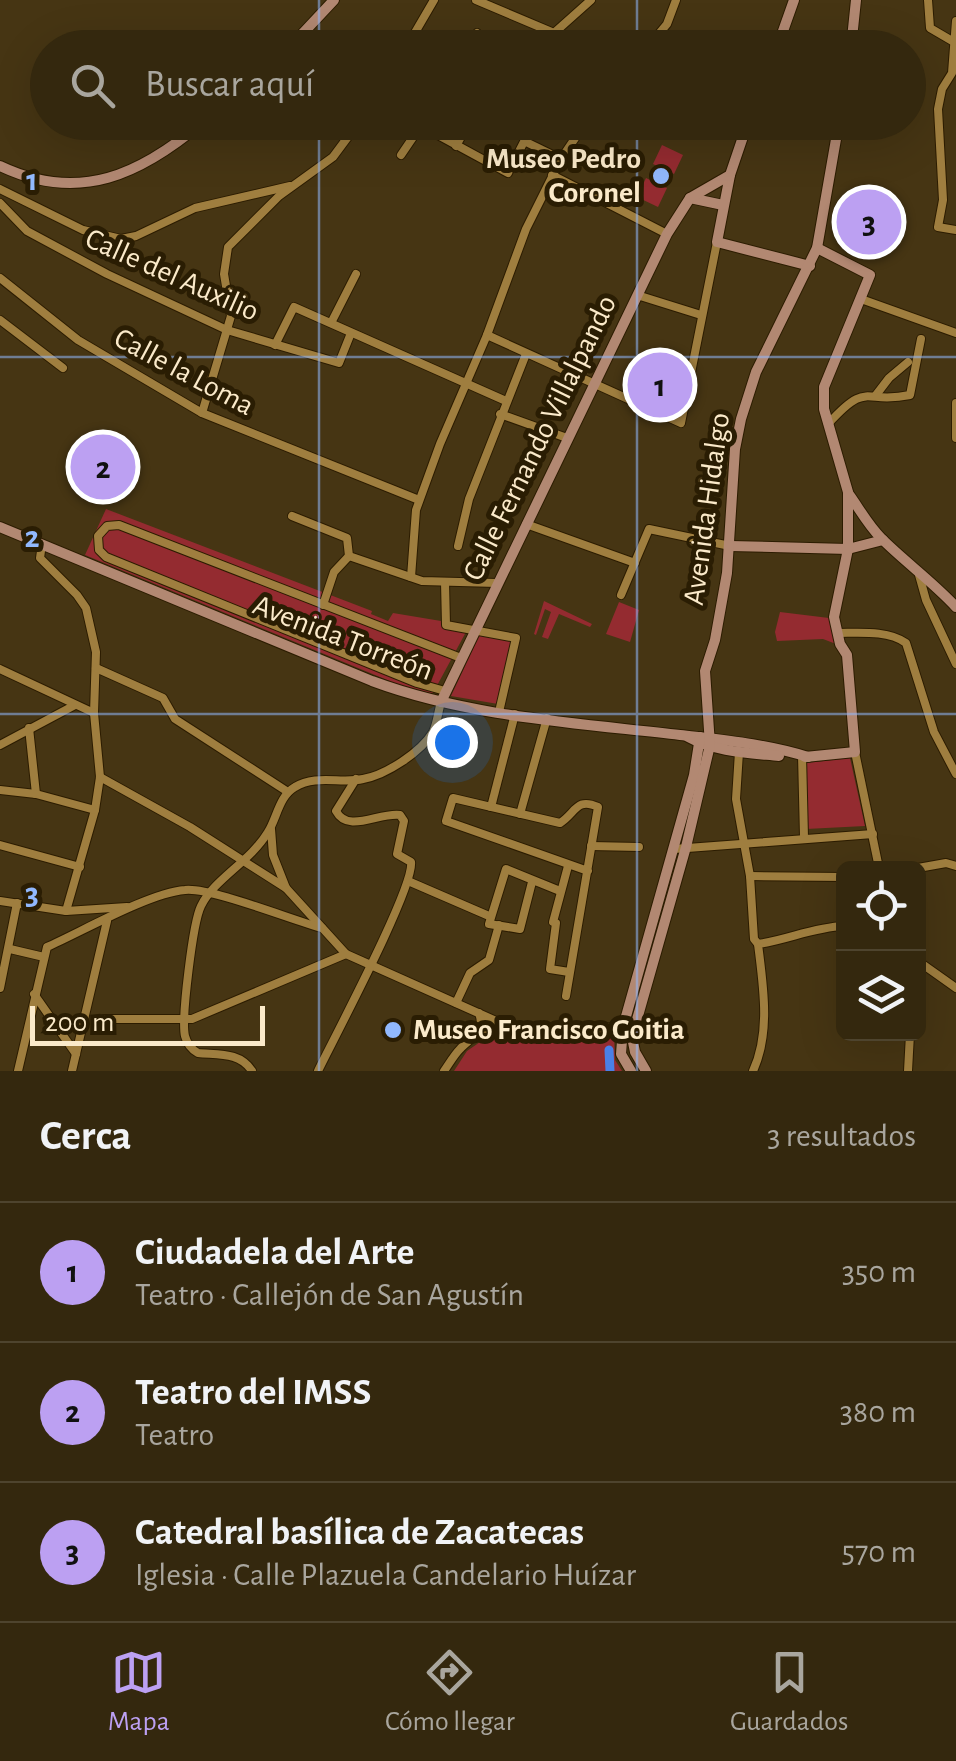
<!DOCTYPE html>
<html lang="es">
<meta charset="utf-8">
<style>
:root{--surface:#34280e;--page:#3c3017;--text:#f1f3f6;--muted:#a9a69e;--line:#4e442e;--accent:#bca0f2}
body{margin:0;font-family:"Alegreya Sans",sans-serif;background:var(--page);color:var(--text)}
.controls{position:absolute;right:30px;bottom:30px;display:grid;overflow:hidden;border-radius:15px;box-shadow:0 10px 40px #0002}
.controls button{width:90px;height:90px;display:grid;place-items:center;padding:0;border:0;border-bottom:2px solid var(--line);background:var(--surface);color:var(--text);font:50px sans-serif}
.scale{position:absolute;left:30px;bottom:25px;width:235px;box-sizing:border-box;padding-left:10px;border:5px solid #fbeaca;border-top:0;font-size:28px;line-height:35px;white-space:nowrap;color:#fbeaca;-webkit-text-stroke:8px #2a1d03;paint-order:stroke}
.you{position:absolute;left:452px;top:742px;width:35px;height:35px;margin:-25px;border:8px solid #fff;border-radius:50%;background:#1a73e8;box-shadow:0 0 0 15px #1a73e833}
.badge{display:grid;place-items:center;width:65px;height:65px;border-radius:50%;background:var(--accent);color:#111;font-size:32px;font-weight:700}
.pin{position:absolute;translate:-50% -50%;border:5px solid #fff;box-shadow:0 2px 10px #0006}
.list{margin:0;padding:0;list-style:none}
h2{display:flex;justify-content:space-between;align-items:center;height:130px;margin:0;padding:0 40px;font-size:42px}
h2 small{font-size:32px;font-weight:400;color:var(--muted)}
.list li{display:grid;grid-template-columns:65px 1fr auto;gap:30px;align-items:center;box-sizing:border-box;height:140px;padding:0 40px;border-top:2px solid var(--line)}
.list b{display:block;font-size:38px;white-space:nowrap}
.list p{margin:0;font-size:32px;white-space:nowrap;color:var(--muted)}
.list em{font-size:32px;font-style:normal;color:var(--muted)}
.icon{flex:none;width:55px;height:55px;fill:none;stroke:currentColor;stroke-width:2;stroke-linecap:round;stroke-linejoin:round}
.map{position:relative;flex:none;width:956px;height:1071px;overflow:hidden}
.search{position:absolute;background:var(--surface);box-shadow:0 10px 40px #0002;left:30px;right:30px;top:30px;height:110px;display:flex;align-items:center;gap:25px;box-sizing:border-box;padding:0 35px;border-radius:55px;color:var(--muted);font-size:38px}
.sheet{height:550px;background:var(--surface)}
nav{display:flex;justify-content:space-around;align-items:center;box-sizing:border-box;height:140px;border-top:2px solid var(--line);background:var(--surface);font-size:28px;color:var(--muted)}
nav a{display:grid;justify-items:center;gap:5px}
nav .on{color:var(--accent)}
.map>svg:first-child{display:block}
.green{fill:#942b30}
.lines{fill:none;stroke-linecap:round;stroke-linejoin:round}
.canal{stroke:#4a80e7;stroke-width:9}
.street-casing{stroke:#2c1c00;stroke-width:10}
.secondary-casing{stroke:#2c1c00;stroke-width:12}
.street{stroke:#9f7e3f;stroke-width:8}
.secondary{stroke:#b28872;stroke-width:10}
.grid{fill:none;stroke:#91b8fd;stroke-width:2.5;stroke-opacity:0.55}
.poi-dot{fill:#91b8fd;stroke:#2a1d03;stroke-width:4}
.labels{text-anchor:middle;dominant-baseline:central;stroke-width:10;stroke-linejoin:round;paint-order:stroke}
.poi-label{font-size:30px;font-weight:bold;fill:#fbeaca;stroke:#2a1d03;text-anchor:end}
.street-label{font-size:30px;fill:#fbeaca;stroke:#2a1d03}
.grid-label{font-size:32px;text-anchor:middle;font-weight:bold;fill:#91b8fd;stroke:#2a1d03;stroke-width:10;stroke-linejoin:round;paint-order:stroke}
</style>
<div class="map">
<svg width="956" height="1071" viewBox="0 0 956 1071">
<rect width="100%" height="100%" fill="#463513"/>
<g class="green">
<path d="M 662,145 L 683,155 L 674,174 L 653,164 Z"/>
<path d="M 646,178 L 667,188 L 658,207 L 637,197 Z"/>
<path d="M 106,509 L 372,611 L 371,614 L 388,621 L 393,613 L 441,621 L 444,628 L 466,632 L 433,693 L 421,694 L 85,555 Z"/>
<path d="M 544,601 L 592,624 L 590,627 L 559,614 L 548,639 L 542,637 L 551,612 L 545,609 L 536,635 L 534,634 Z"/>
<path d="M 619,602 L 639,610 L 630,642 L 606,634 Z"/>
<path d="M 780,612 L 829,618 L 836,644 L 823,639 L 777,641 L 775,632 Z"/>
<path d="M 480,634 L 510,640 L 511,643 L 498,704 L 451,696 Z"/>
<path d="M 850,758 L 865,826 L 806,829 L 806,763 Z"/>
<path d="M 605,1034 L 614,1034 L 615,1060 L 622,1071 L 454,1071 L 467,1051 L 483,1040 Z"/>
</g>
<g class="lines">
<path class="canal" d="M 609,1050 L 610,1071"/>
<g class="street-casing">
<g id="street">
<path d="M 476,0 L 554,33"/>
<path d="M 928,0 L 930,28 L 954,42"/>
<path d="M 956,21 L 952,73 L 942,89 L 938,109 L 943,200 L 938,227 L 956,230"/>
<path d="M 477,33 L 494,48"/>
<path d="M 554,33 L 591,0"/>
<path d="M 554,33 L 562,48"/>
<path d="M 406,48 L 434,0"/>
<path d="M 647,48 L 667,24 L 676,0"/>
<path d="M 414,122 L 508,173 L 534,122"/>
<path d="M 526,142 L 561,159"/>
<path d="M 456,146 L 469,122"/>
<path d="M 401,155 L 420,127"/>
<path d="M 552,175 L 667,234"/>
<path d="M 0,189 L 83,230 L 121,239 L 136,236 L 195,208 L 290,186"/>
<path d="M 0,203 L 27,231 L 107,274 L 227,330 L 339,363 L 351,333"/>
<path d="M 0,278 L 78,340 L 202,413 L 419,500"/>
<path d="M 637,295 L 701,315"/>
<path d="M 861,299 L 956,333"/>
<path d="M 0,320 L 63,368"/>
<path d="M 331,323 L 356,274"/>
<path d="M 487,335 L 681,423 L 717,242"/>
<path d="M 275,345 L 294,307 L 506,401"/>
<path d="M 876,395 L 889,378 L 908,362"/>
<path d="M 956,403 L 956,438"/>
<path d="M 202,413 L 231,316 L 224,274 L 228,247 L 279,196 L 333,157 L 359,122"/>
<path d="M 500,414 L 567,438"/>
<path d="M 828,424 C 869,379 863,405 910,395 L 921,339"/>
<path d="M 292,516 L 347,538 L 349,556"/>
<path d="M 526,524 L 635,563"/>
<path d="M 42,544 L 40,558 L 77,595 L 86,608 L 96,652 L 94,713 L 100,777 L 95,810 L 66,911"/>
<path d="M 458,546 L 469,499 L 526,354"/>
<path d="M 349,556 L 422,581 L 497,583"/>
<path d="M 919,575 L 926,600 L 956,664"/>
<path d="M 411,577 L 416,510 L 440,444 L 487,335 L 526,229 L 561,159 L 586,122"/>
<path d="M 445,582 L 446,625 L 516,638 L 499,712"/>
<path d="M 621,595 L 649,529 L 730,546"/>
<path d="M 323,605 L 334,572 L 349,556"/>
<path d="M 837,633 C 859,633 888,630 906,643 L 934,732 L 956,774"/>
<path d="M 96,668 L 163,698 L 175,719 L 288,792"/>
<path d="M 0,669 L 94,713"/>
<path d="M 445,691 L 417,683 L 106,557 L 99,550 L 98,536 L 107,526 L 119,525 L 461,658"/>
<path d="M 29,728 L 36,794"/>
<path d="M 0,745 L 75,705"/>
<path d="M 739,752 L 736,799 L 750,876 L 754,939 L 758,944 C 763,985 771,1032 753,1071"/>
<path d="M 855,752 L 879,868"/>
<path d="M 802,755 L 804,837"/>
<path d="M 100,777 L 190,827 L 286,888"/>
<path d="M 0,790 L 36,794 L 95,810"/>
<path d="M 491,807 L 515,714"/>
<path d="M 520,814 L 547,718"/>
<path d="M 271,829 L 273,855 L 286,888 L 346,954 L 514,1029"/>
<path d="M 0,845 L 80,867"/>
<path d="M 591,846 L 639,847"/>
<path d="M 674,849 L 873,834"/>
<path d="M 568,866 L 553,922 L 556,923 L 550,969 L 569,972"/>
<path d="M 918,868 L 946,863 L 956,866"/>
<path d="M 750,876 L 844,877"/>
<path d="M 408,881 L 489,916"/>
<path d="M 532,882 L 520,929 L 489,924 L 506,869 L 560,891"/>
<path d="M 0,901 L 66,911 L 127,907"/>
<path d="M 758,944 C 787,940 814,927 844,926"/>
<path d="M 10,949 L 44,957"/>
<path d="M 918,961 L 956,988"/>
<path d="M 0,988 L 17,903"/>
<path d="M 34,994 L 76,1054"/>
<path d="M 566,996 L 598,807 C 576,797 576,813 560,823 L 453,798 L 446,821 L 588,871"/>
<path d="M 456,1003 L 470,973 L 489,960 L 499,925"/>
<path d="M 104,1019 L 192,1019 L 346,954"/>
<path d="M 477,1036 L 514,1029 L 627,1027"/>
<path d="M 18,1071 L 47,947 C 83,931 149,893 185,890 C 210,887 292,920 322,928"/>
<path d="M 72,1071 L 107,921"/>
<path d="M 252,1071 C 240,1052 219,1055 198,1053 C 191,1049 187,1044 185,1036 C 181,1019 193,922 201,906 C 214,879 250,862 268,832 C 277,818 279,796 295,787 C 316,774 341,784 363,779 C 386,775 421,752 433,732 C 437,724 438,712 441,702"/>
<path d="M 318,1071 C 334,1038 415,886 411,862 L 397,854 L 404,821 L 400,815 C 379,812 348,834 336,811 L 356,779"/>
<path d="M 444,1071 C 449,1064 454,1055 460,1049 C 472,1036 486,1033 479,1013"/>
<path d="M 908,1071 L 910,1034"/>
</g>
</g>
<g class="secondary-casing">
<g id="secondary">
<path d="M 289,48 L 334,0"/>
<path d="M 777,48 L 794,0"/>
<path d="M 851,48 L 856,0"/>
<path d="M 0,166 C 80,204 141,174 203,122"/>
<path d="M 730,175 L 717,242 L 810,266"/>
<path d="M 690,198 L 723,205"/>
<path d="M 848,493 C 859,508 868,525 881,538 C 905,562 933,582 956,607"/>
<path d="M 0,527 L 372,681 C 469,717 577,723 680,735 C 722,740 767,744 808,757"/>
<path d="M 730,546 L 848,549 L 883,540"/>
<path d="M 441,702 L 667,234 L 690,198 L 730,175 L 748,122"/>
<path d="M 688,737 C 715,752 749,753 779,756"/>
<path d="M 805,757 L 855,752 L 847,655 L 840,644 L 834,617 L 848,549 L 848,492 L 824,409 L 824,387 L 870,275 L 817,248"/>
<path d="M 631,1071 L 621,1054 L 623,1027 L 694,775 L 700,737"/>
<path d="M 646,1071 L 635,1052 L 632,1037 L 686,847 L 710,745 L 705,671 L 715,640 L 727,573 L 735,449 L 741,419 L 756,372 L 817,248 L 839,122"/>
</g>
</g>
<use href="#street" class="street"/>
<use href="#secondary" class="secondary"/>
</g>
<path class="grid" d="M 319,0 L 319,48M 637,0 L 637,48M 319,122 L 319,1071M 637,122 L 637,1071M 0,357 L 956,357M 0,714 L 956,714"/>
<g class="poi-dot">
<circle cx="661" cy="176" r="10"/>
<circle cx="393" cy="1030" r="10"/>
</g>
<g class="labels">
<g class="poi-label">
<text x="641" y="159">Museo Pedro<tspan x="641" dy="34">Coronel</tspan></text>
<text x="413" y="1030" text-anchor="start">Museo Francisco Goitia</text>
</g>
<g class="street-label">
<text transform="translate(172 275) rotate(24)">Calle del Auxilio</text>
<text transform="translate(184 372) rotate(28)">Calle la Loma</text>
<text transform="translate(540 438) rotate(-64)">Calle Fernando Villalpando</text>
<text transform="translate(707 509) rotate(-82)">Avenida Hidalgo</text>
<text transform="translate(343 638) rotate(21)">Avenida Torreón</text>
</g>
</g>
<g class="grid-label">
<text x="32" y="190">1</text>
<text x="32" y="547">2</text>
<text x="32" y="904">3</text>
</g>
</svg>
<div class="controls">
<button><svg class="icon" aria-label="locate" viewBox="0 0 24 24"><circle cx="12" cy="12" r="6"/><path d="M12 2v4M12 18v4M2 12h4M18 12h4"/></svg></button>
<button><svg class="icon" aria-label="layers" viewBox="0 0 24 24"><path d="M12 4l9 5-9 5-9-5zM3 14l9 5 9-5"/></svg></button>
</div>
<div class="scale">200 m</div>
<div class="you"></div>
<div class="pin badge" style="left:660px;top:385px">1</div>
<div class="pin badge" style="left:103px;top:467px">2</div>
<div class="pin badge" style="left:869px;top:222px">3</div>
<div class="search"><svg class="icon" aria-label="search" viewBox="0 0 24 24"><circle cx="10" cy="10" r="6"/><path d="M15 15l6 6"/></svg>Buscar aquí</div>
</div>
<section class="sheet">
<h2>Cerca<small>3 resultados</small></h2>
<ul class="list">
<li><span class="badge">1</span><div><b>Ciudadela del Arte</b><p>Teatro · Callejón de San Agustín</p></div><em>350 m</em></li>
<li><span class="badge">2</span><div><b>Teatro del IMSS</b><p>Teatro</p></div><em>380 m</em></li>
<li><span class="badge">3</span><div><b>Catedral basílica de Zacatecas</b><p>Iglesia · Calle Plazuela Candelario Huízar</p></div><em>570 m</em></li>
</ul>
</section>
<nav>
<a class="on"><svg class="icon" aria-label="map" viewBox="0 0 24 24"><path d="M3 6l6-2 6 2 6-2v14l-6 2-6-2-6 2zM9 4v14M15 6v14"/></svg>Mapa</a>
<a><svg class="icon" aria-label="directions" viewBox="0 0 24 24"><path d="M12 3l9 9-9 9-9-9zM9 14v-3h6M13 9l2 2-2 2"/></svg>Cómo llegar</a>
<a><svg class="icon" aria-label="saved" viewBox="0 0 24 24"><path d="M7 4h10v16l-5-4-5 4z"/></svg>Guardados</a>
</nav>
